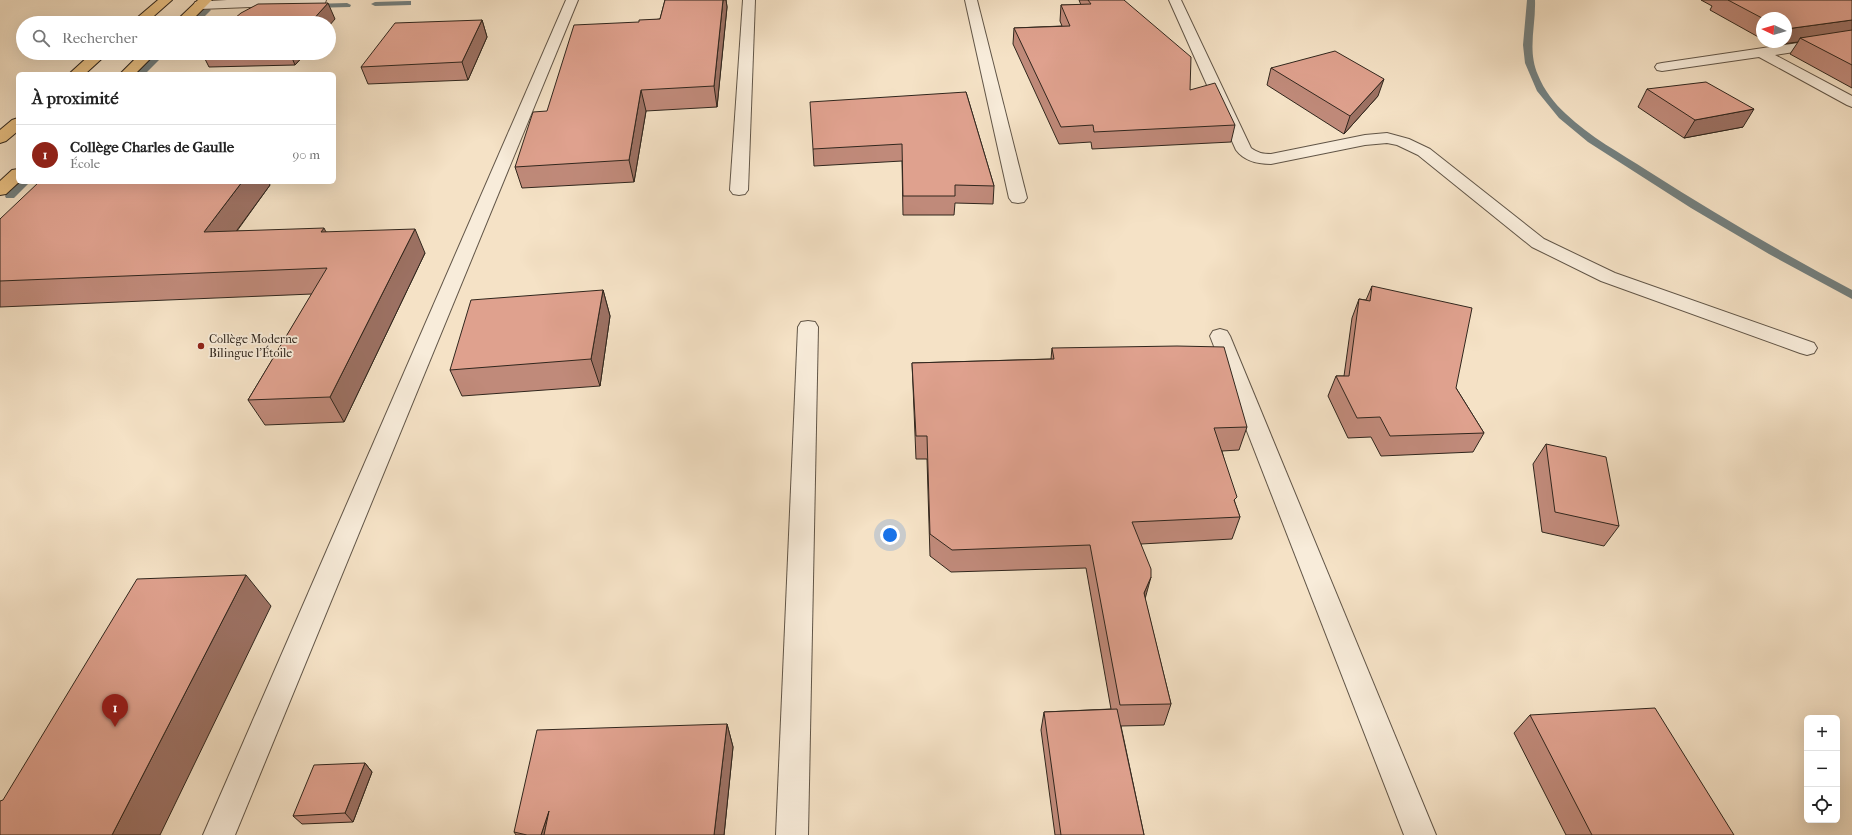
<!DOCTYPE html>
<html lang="fr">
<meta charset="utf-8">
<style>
:root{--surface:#fff;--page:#f2f2f2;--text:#222;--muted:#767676;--line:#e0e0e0;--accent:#8f2418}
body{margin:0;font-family:"IM FELL French Canon",serif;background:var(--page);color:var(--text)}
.controls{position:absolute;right:12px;bottom:12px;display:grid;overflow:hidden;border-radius:6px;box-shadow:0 4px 16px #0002}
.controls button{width:36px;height:36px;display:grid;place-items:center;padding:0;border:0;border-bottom:1px solid var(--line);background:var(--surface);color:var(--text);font:20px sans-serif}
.compass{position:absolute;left:1756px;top:12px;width:36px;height:36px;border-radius:50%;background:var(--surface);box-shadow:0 4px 16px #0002;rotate:274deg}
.you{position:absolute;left:890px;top:535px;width:14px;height:14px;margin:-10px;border:3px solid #fff;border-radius:50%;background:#1a73e8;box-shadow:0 0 0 6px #1a73e833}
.badge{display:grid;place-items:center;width:26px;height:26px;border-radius:50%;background:var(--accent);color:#fff;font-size:13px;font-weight:700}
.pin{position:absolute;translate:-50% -33px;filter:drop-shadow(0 1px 2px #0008)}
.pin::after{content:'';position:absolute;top:21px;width:14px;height:12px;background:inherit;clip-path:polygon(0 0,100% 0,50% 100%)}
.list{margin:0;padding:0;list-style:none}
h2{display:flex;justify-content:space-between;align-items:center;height:52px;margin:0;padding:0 16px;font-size:17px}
h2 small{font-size:13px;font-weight:400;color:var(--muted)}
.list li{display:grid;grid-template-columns:26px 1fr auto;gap:12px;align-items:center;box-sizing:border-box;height:60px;padding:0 16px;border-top:1px solid var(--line)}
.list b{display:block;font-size:15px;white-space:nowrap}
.list p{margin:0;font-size:13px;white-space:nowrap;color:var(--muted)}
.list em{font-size:13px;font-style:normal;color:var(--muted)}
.icon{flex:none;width:22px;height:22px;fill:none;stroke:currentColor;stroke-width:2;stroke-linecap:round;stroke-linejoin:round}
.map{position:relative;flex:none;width:1852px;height:835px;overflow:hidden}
.search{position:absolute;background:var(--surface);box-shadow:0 4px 16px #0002;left:16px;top:16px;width:320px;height:44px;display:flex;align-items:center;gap:10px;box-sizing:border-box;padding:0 14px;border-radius:22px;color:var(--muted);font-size:15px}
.panel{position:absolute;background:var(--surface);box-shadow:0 4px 16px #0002;left:16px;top:72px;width:320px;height:112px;border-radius:6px}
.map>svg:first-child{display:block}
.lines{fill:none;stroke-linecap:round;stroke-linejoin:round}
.stream{fill:#737f7e;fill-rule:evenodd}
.minor-casing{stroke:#615547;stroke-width:2}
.major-casing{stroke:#30261d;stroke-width:2}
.minor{fill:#f8ecda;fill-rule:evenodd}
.major{fill:#eac183;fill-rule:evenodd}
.wall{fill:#c08a7a;stroke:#30261d}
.shaded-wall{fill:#9c7163;stroke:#30261d}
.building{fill:#dfa18e;stroke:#30261d}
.poi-dot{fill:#8f2418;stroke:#f8ecda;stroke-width:1.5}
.labels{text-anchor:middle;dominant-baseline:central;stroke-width:3.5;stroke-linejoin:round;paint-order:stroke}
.poi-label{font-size:12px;fill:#30261d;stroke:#f8ecda;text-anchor:start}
</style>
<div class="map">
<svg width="1852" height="835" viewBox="0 0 1852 835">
<rect width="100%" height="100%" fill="#f5e2c6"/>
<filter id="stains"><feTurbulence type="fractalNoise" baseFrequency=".005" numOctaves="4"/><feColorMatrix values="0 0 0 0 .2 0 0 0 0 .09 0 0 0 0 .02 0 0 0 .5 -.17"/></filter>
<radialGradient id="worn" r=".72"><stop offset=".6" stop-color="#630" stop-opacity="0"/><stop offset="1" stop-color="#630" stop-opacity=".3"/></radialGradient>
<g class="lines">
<g class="stream">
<path d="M 1527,0 L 1535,0 C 1536,26 1527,50 1538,75 C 1544,90 1554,103 1566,114 C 1590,137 1620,153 1648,171 C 1714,213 1782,253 1852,290 L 1852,299 L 1769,254 L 1691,208 L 1588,142 L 1559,118 L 1537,91 L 1525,63 L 1523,45 Z"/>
<path d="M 408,1 L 411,1 L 411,5 L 375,6 L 371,4 L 375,2 Z"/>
<path d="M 347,3 L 351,5 L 350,7 L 311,8 L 307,6 L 311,4 Z"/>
<path d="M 207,7 L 211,10 L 198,23 L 189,23 L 204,8 Z"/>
<path d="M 157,53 L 166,53 L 145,74 L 135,74 Z"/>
<path d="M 19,182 L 30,182 L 14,198 L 6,198 L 5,196 L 6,194 Z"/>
</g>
<g class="minor-casing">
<g id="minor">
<path d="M 227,0 L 326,0 L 325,3 L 320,4 L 200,9 L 195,8 L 194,5 L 195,2 Z"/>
<path d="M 566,0 L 578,0 L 235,835 L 203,835 Z"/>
<path d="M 743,0 L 755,0 L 748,190 L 745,194 L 739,195 L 733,194 L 730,190 Z"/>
<path d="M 965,0 L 977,0 L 1027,198 L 1024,202 L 1018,203 L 1012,202 L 1009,198 Z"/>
<path d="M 1169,0 L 1181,0 L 1251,148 C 1258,153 1263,154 1271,154 L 1365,135 L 1387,133 L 1409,139 L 1430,149 L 1544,239 L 1615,273 L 1814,343 L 1817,348 L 1814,353 L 1807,355 L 1800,353 L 1601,281 L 1532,247 L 1418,155 L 1397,145 L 1387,143 L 1365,145 L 1271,164 C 1258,164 1244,161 1236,150 Z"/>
<path d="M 1852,35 L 1852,43 L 1775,55 L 1852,96 L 1852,107 L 1847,105 L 1759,57 L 1662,71 L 1657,70 L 1655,67 L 1657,64 L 1662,63 Z"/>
<path d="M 808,321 L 815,322 L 818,327 L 808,835 L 776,835 L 798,327 L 801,322 Z"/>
<path d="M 1220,329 L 1227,331 L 1230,336 L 1436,835 L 1404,835 L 1210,336 L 1213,331 Z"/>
</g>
</g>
<g class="major-casing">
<g id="major">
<path d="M 158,0 L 172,0 L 146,23 L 131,23 Z"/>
<path d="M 198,0 L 212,0 L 189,23 L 174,23 Z"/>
<path d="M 92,53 L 108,53 L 85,74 L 69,74 Z"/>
<path d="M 141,53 L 156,53 L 135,74 L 120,74 Z"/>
<path d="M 18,118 L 18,131 L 6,141 L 0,143 L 0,130 L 12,120 Z"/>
<path d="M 18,169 L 19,182 L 6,194 L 0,195 L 0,181 L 12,170 Z"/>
</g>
</g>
<use href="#minor" class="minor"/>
<use href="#major" class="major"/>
</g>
<g class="wall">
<path d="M 665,0 L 726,0 L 727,7 L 717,107 L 646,111 L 634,182 L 522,188 L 515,167 L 639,22 L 660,19 Z"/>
<path d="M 1079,0 L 1124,0 L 1190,90 L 1235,125 L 1231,142 L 1092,149 L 1091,142 L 1059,144 L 1013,44 L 1014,28 L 1062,26 L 1060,21 L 1061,5 L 1081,5 Z"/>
<path d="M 1701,0 L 1852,0 L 1852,88 L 1790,54 L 1798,42 L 1774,45 L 1768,42 L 1786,42 L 1786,18 L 1762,18 L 1762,39 L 1710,10 L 1712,6 Z"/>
<path d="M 482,20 L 487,37 L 468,80 L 368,84 L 361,67 Z"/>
<path d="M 202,53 L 306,53 L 295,65 L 209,67 Z"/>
<path d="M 1271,68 L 1378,96 L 1344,134 L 1267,85 Z"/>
<path d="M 1647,89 L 1743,127 L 1684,138 L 1638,107 Z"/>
<path d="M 966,92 L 994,186 L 993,204 L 955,203 L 954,215 L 903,215 L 902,161 L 814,166 L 813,149 Z"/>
<path d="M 270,185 L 237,231 L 326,232 L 425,253 L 344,422 L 265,425 L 248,400 L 312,294 L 0,307 L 0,219 Z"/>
<path d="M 1372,286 L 1456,388 L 1484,433 L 1473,452 L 1381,456 L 1371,437 L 1348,438 L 1328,396 L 1336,376 L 1344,376 L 1352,318 L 1359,299 L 1366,300 Z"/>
<path d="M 603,290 L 610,316 L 600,386 L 462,396 L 450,370 Z"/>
<path d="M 1052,348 L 1247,427 L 1239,450 L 1222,451 L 1235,503 L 1240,517 L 1232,539 L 1141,544 L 1145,599 L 1171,704 L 1164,725 L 1121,726 L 1144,835 L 1055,835 L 1041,730 L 1044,712 L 1111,709 L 1086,568 L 951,572 L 930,556 L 927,459 L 916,459 L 913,386 L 912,363 L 1051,359 Z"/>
<path d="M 1546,444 L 1619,526 L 1604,546 L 1542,532 L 1533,464 Z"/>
<path d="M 1530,715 L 1734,835 L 1566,835 L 1514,733 Z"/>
<path d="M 727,724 L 733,747 L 724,835 L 516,835 L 514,832 Z"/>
<path d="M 365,763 L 372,772 L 353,822 L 302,824 L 293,816 Z"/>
</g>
<g class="shaded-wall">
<path d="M 723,0 L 726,0 L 727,7 L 717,107 L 714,86 Z"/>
<path d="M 328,3 L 335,19 L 329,26 L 329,23 L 310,23 Z"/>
<path d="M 482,20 L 487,37 L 468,80 L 462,62 Z"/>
<path d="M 1852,20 L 1852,34 L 1800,38 L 1798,42 L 1774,45 L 1775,42 L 1786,42 L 1786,29 Z"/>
<path d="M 290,53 L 306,53 L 295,65 Z"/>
<path d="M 1384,79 L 1378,96 L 1344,134 L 1350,116 Z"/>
<path d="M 641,90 L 646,111 L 634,182 L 629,160 Z"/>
<path d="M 1754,109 L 1743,127 L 1684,138 L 1695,120 Z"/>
<path d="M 242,182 L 269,182 L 270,185 L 218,256 L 204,232 Z"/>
<path d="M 324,228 L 336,252 L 321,232 Z"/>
<path d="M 415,229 L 425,253 L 344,422 L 330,397 Z"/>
<path d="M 603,290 L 610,316 L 600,386 L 591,359 Z"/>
<path d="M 246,575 L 271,606 L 160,835 L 112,835 Z"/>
<path d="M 1151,577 L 1145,599 L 1144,593 Z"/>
<path d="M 727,724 L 733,747 L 724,835 L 714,835 Z"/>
<path d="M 365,763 L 372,772 L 353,822 L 345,813 Z"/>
<path d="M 549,811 L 561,835 L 541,835 Z"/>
</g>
<g class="building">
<path d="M 665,0 L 723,0 L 714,86 L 641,90 L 629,160 L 515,167 L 533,112 L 547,111 L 574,25 L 639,22 L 639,20 L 660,19 Z"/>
<path d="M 1088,0 L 1124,0 L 1191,57 L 1190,90 L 1215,83 L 1235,125 L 1094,132 L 1093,125 L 1061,127 L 1014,28 L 1070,26 L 1061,5 L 1091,4 Z"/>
<path d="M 1728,0 L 1852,0 L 1852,20 L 1786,29 L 1786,18 L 1762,18 Z"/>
<path d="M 328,3 L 310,23 L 229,23 L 241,13 L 258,4 Z"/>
<path d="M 482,20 L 462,62 L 361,67 L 395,23 Z"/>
<path d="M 1852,30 L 1852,65 L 1800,38 Z"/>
<path d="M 1335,51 L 1384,79 L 1350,116 L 1271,68 Z"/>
<path d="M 1706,82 L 1754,109 L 1695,120 L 1647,89 Z"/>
<path d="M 966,92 L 994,186 L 955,185 L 955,196 L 903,196 L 902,144 L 813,149 L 810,102 Z"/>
<path d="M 39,182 L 242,182 L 204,232 L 324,228 L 321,232 L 415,229 L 330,397 L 248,400 L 327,268 L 0,281 L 0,219 Z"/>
<path d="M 1372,286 L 1472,308 L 1456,388 L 1484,433 L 1390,436 L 1380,417 L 1357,418 L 1336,376 L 1349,376 L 1359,299 L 1370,301 Z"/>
<path d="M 603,290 L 591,359 L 450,370 L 471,300 Z"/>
<path d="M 1177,346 L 1224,347 L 1247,427 L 1214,428 L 1237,497 L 1234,500 L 1240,517 L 1132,522 L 1151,569 L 1151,577 L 1144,593 L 1171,704 L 1120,705 L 1090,545 L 952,550 L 930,534 L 927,436 L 916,436 L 912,363 L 1054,359 L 1052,348 Z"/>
<path d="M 1546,444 L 1606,457 L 1619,526 L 1555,512 Z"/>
<path d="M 246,575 L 112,835 L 0,835 L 0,801 L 3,800 L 137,579 Z"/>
<path d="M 1655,708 L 1734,835 L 1592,835 L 1530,715 Z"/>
<path d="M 1117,709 L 1144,835 L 1061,835 L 1044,712 Z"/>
<path d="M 727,724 L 714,835 L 544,835 L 549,811 L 541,835 L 527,835 L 514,832 L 537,730 Z"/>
<path d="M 365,763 L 345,813 L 293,816 L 314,765 Z"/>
</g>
<circle class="poi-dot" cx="201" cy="346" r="4"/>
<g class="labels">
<g class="poi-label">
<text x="209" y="339">Collège Moderne<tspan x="209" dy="14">Bilingue l'Étoile</tspan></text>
</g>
</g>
<rect width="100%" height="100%" filter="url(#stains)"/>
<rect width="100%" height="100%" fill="url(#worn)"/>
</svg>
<div class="controls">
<button>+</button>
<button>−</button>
<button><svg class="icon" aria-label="locate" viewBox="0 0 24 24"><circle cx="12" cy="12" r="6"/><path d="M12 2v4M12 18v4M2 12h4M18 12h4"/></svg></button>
</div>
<svg class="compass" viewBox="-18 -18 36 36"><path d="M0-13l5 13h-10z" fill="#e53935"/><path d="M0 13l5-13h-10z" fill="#767676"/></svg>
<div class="you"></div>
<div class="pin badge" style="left:115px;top:727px">1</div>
<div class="search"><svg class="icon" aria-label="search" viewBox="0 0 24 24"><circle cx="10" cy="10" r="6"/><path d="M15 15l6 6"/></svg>Rechercher</div>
<section class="panel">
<h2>À proximité<small></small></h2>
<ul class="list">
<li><span class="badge">1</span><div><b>Collège Charles de Gaulle</b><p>École</p></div><em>90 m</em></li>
</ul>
</section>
</div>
